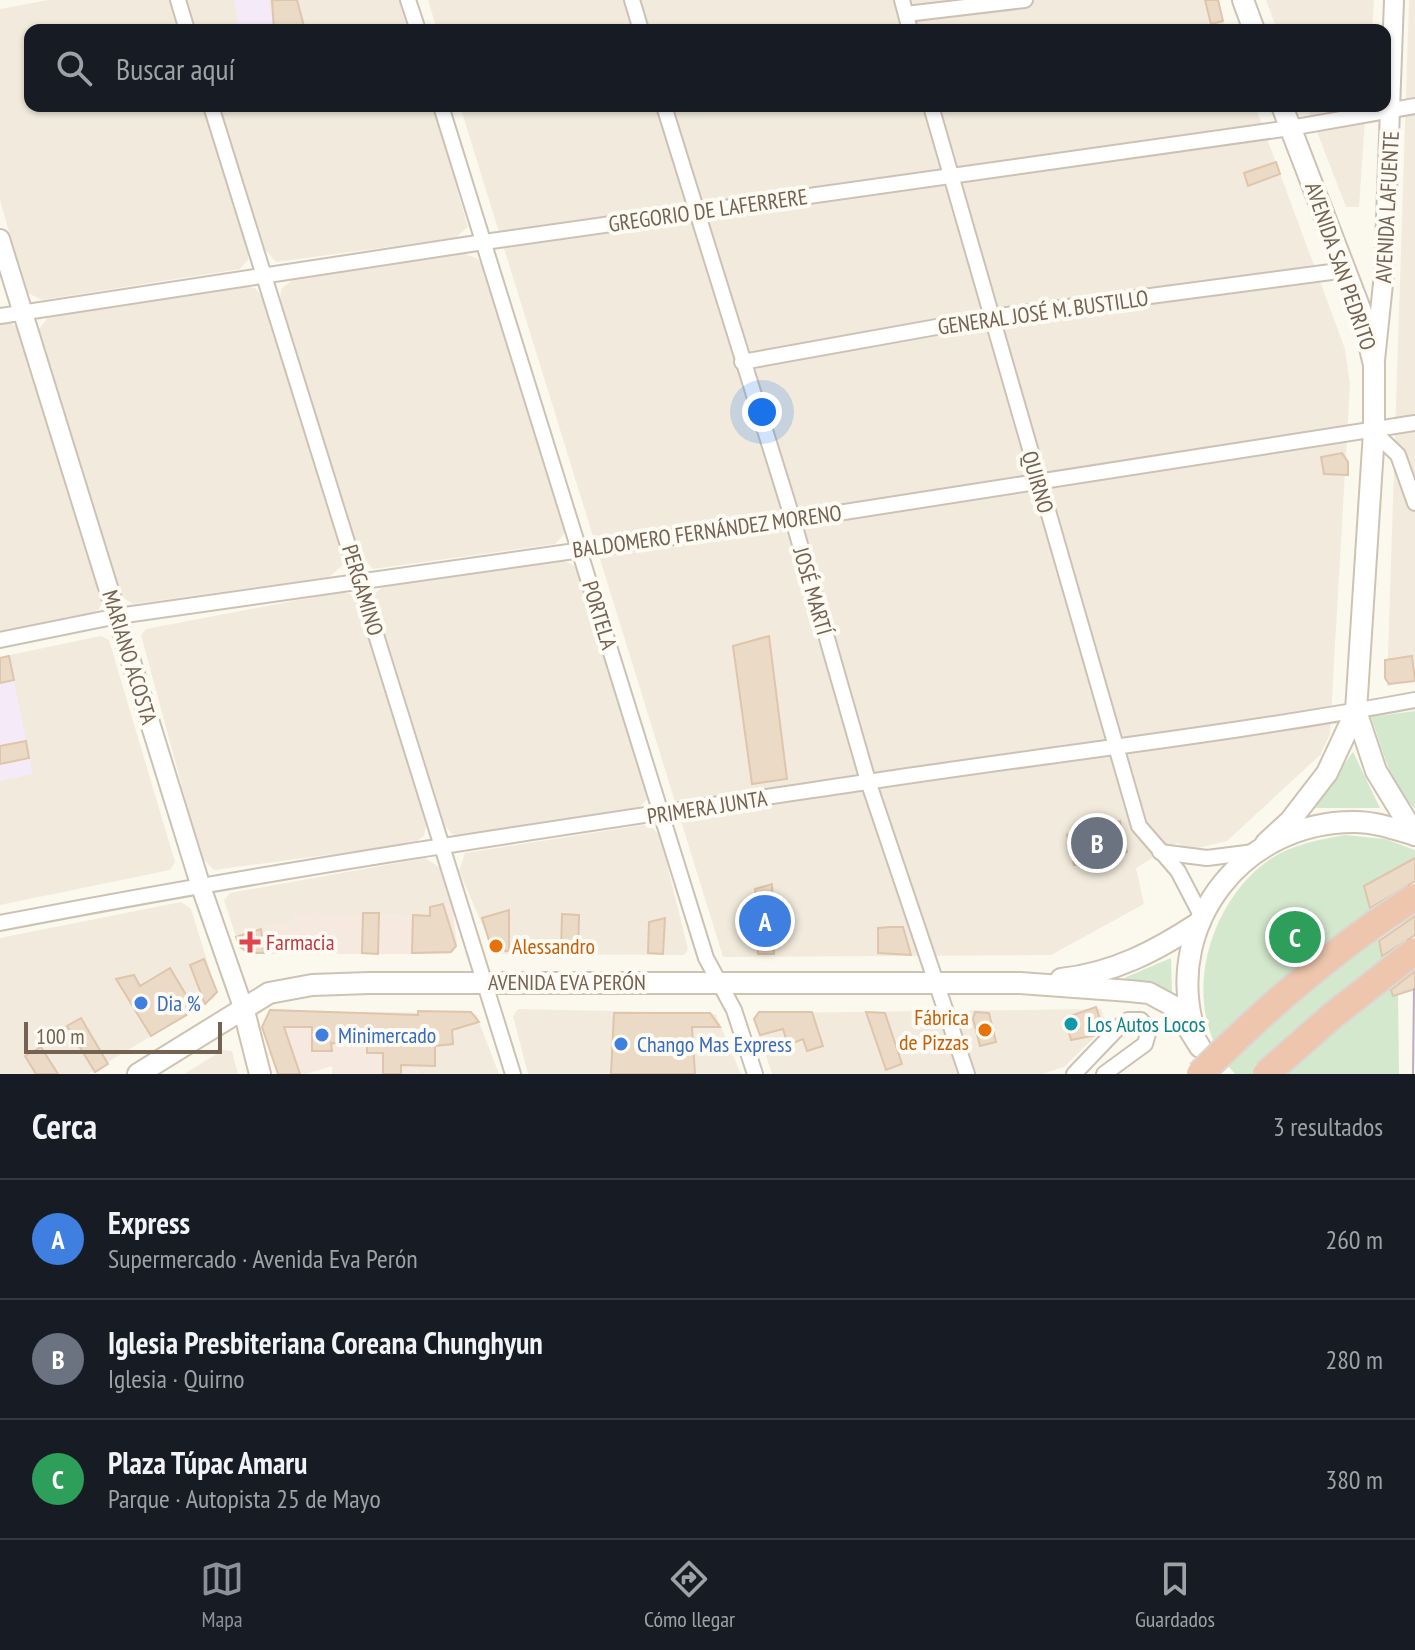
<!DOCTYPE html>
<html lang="es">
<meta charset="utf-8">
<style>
:root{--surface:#171b24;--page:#242831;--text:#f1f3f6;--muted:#9ea1a6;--line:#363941;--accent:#8c9099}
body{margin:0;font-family:"PT Sans Narrow",sans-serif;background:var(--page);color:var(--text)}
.scale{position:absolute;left:24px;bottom:20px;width:198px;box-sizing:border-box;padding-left:8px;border:4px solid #746352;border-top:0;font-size:22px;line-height:28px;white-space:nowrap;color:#746352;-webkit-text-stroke:6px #fdfbf4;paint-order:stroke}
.you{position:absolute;left:762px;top:412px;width:28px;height:28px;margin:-20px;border:6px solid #fff;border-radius:50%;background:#1a73e8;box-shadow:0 0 0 12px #1a73e833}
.badge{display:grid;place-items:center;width:52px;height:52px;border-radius:50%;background:var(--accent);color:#fff;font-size:26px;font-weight:700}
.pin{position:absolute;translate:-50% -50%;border:4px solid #fff;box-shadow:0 2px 8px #0006}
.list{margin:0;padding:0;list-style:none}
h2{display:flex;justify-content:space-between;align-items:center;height:104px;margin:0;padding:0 32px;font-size:34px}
h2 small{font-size:26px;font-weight:400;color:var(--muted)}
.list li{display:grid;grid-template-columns:52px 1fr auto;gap:24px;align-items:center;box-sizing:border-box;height:120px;padding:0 32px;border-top:2px solid var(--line)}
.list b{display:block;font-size:30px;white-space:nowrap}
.list p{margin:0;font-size:26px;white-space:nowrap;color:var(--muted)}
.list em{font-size:26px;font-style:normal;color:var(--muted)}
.icon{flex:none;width:44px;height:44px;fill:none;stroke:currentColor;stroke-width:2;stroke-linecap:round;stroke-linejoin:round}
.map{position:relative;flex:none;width:1415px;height:1074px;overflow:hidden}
.search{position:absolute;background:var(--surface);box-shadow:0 2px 6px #0004;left:24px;right:24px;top:24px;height:88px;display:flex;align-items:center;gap:20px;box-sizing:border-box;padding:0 28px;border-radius:16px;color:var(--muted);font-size:30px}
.sheet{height:464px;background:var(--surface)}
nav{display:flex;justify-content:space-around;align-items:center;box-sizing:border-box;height:112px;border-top:2px solid var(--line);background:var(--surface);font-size:22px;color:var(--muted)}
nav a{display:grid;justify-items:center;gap:4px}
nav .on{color:var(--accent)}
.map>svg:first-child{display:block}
.residential{fill:#f2ebdd}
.commercial{fill:#f6eae0}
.education{fill:#f5eaf8}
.green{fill:#d4e8cd}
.building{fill:#ebdac6;stroke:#dec5ab;stroke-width:2}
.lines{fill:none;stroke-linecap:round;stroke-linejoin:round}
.minor-casing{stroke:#ccc2b4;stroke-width:18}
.tertiary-casing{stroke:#ccc2b4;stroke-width:22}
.secondary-casing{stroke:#cec3b2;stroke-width:24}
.minor{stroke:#fff;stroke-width:14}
.tertiary{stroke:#fff;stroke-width:18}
.secondary{stroke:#fff;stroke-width:20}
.tram{stroke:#bdacc5;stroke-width:2}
.motorway-bridge-casing{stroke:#dbd6d2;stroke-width:30;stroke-linecap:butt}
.motorway-bridge{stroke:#edc6ad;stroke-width:26}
.health-dot{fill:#e0444e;stroke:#fdfbf4;stroke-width:3}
.food-dot{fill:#e8710a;stroke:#fdfbf4;stroke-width:3}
.shop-dot{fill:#3f7fe0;stroke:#fdfbf4;stroke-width:3}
.culture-dot{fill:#0f9aa8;stroke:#fdfbf4;stroke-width:3}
.labels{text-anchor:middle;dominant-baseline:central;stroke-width:8;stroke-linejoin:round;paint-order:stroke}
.street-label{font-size:22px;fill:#746352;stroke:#fdfbf4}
.health-label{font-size:22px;fill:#be3a42;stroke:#fdfbf4;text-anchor:start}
.food-label{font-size:22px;fill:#c56008;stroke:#fdfbf4;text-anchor:start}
.shop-label{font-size:22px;fill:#366cbe;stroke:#fdfbf4;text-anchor:start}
.culture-label{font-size:22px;fill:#0d838f;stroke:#fdfbf4;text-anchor:start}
</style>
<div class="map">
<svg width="1415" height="1074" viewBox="0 0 1415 1074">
<rect width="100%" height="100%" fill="#fbf8ee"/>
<g class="residential">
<path d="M 48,0 L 170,0 L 180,30 L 30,30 L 30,106 L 203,106 L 248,249 L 248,260 L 240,269 L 42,300 L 26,292 L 0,200 L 0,9 Z"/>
<path d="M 187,0 L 400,0 L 409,30 L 196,30 Z"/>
<path d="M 428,0 L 1215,0 L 1226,30 L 437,30 Z"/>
<path d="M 1266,0 L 1374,0 L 1372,30 L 1277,30 Z"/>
<path d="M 1409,0 L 1415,0 L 1415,679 L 1387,686 Z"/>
<path d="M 220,106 L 433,106 L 468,227 L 455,238 L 276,262 L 265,250 Z"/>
<path d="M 460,106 L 1255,106 L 1345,349 L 1350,384 L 1330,734 L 1320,755 L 1227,841 L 1189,850 L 1177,843 L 1136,868 L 1144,904 L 1051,955 L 723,957 Z"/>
<path d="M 1307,106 L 1366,106 L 1359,207 L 1346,207 Z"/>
<path d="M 463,253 L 478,259 L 483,267 L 565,533 L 555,544 L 373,569 L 360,555 L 280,300 L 281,289 L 295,278 Z"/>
<path d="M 243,286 L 255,288 L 264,299 L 344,553 L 343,565 L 329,577 L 133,604 L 121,596 L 39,329 L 50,315 Z"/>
<path d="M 0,322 L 8,322 L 19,328 L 104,599 L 99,609 L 92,613 L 0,632 Z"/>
<path d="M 562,559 L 578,568 L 648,793 L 647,799 L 637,810 L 460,836 L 452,834 L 445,826 L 375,601 L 375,593 L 385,585 Z"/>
<path d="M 340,592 L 350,594 L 359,604 L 427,822 L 424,836 L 415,843 L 214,870 L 201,857 L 141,635 L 146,629 Z"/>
<path d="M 101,636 L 109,640 L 175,862 L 170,870 L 0,905 L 0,657 Z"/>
<path d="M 643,825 L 651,826 L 660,836 L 688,949 L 684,955 L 495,954 L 459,871 L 465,853 Z"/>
<path d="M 425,858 L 442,869 L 452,902 L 430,916 L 293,915 L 292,925 L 275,924 L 236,937 L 224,900 L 230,893 Z"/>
<path d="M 181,902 L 191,909 L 217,993 L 213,999 L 88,1074 L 0,1074 L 0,938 Z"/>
<path d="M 518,1009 L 711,1013 L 716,1015 L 741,1074 L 528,1074 L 513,1016 Z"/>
<path d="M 1101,1009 L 1106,1026 L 1064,1067 L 1042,1074 L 772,1074 L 754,1019 L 758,1013 Z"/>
<path d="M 479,1022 L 499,1074 L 418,1074 L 417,1065 L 452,1030 Z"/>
<path d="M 223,1050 L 232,1051 L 238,1074 L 184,1074 Z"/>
</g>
<g class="commercial">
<path d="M 452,902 L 457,946 L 450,954 L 250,954 L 236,937 L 276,923 L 292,925 L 293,914 L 430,916 L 430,907 Z"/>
<path d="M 271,1011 L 469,1013 L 477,1015 L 480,1023 L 452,1029 L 453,1044 L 435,1046 L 435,1066 L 418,1066 L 417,1074 L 332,1074 L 332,1066 L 306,1074 L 278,1074 Z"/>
</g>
<g class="education">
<path d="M 234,0 L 269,0 L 274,30 L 239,30 Z"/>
<path d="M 9,657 L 33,774 L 0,781 L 0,658 Z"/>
</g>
<g class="green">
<path d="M 1415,711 L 1415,809 C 1389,784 1383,750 1371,717 Z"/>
<path d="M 1353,752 L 1380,808 L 1308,808 L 1327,789 Z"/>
<path d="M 1345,835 L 1385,839 L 1415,850 L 1415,863 L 1412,860 L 1364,886 L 1393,996 L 1398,995 L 1399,1074 L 1235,1074 C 1177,1012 1205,905 1269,860 C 1292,844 1319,840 1345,835 Z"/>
<path d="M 1171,958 L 1172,994 L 1124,978 Z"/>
</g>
<g class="building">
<path d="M 272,0 L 297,0 L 305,30 L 274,30 Z"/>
<path d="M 1205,0 L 1218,0 L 1223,21 L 1211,24 Z"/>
<path d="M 1276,162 L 1280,174 L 1248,186 L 1244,173 Z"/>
<path d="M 1342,453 L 1348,462 L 1348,475 L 1324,474 L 1321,457 Z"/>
<path d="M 769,636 L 787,779 L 752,784 L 733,646 Z"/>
<path d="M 9,656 L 14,680 L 0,683 L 0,658 Z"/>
<path d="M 1412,656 L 1415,681 L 1389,684 L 1385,678 L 1385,660 Z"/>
<path d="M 26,741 L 29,758 L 0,764 L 0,746 Z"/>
<path d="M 1120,821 L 1127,852 L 1074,865 L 1067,835 Z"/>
<path d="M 1415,858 L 1415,881 L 1370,908 L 1364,886 Z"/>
<path d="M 772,884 L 774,954 L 758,954 L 755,889 Z"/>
<path d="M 443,904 L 456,946 L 451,952 L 412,953 L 413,915 L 430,916 L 430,907 Z"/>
<path d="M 509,910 L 509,951 L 492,950 L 482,918 Z"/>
<path d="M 363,913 L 379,913 L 378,954 L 362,953 Z"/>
<path d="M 562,914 L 579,915 L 578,953 L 561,953 Z"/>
<path d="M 1415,916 L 1415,935 L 1382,956 L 1379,941 Z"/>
<path d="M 665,918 L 663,954 L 648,953 L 649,922 Z"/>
<path d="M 891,927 L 903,927 L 911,955 L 878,953 L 878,928 Z"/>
<path d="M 261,929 L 264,953 L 249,953 L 240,947 L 236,937 Z"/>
<path d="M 204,959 L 217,992 L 205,1004 L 190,965 Z"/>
<path d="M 170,968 L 195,1010 L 151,1036 L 116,979 L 134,975 L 140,986 Z"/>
<path d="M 1415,971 L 1415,989 L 1393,996 L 1391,990 Z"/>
<path d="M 1096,1007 L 1103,1028 L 1096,1035 L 1071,1040 L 1065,1018 Z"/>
<path d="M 270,1010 L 418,1015 L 418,1011 L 471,1012 L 479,1022 L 452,1030 L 453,1044 L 435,1046 L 435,1066 L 401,1065 L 401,1074 L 383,1074 L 383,1053 L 367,1053 L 367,1045 L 331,1043 L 332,1051 L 312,1051 L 312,1027 L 284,1027 L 300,1074 L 278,1074 L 262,1027 Z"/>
<path d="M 759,1012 L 812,1012 L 823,1046 L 807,1051 L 803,1039 L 788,1045 L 783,1029 L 760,1035 L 754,1019 Z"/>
<path d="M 866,1012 L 885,1013 L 902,1064 L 886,1070 Z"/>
<path d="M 975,1012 L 989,1013 L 996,1042 L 980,1046 L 973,1019 Z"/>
<path d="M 614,1013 L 710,1013 L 720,1027 L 692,1027 L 695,1074 L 611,1074 Z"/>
<path d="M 81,1018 L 108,1064 L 95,1072 L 67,1026 Z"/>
<path d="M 41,1047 L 58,1074 L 36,1074 L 25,1056 Z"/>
</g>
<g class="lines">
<g class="minor-casing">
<g id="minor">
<path d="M 178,0 L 187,30"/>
<path d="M 408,0 L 418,30"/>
<path d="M 632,0 L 641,30"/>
<path d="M 902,0 L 910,30"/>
<path d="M 906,14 L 1025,0"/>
<path d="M 211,106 L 513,1074"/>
<path d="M 441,106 L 706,958 L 734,1010 L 755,1074"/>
<path d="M 664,106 L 793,520 L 868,781 L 967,1074"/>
<path d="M 931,106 L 1139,826 L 1178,871 L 1202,917"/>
<path d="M 0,316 L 484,242 L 1290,128 L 1415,106"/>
<path d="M 742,362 L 992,317 L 1346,270"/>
<path d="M 1374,432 L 1398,455 L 1415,503"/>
<path d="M 0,640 L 118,616 L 793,520 L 1415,423"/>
<path d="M 1160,852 L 1207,858 L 1254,852"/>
<path d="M 0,923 C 287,867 577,825 867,782 C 1050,754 1233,734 1415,700"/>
<path d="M 1074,1074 L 1121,1025 L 1128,1020 L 1141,1020 L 1149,1030 L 1145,1044 L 1104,1074"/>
</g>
</g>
<g class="tertiary-casing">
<g id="tertiary">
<path d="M 0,239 L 200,884 L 243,1007"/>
<path d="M 1375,360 L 1384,274 L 1394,0"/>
</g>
</g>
<g class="secondary-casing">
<g id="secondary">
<path d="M 1243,0 L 1254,30"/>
<path d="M 1356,711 L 1376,771 L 1415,835"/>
<path d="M 1266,843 L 1290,821 L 1327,773 L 1356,711 L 1374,432 L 1374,365 L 1362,314 L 1282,106"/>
<path d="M 1061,979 C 1114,973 1156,951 1200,922"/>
<path d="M 243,1007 L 260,1074"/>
<path d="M 1193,1026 C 1165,920 1246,821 1355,822 C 1376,822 1395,829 1415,835"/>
<path d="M 138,1074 L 269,993 L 312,985 L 369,983 L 1020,983 L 1130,991 L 1149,993 L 1175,1007 L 1200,1047"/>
</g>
</g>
<use href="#minor" class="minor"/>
<use href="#tertiary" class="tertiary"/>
<use href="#secondary" class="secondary"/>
<path class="tram" d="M 1413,1074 L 1414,989"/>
<g class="motorway-bridge-casing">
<g id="motorway-bridge">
<path d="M 1200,1074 C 1266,1008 1336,947 1415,897"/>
<path d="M 1266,1074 L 1332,1016 L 1415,951"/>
</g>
</g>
<use href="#motorway-bridge" class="motorway-bridge"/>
</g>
<path class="health-dot" d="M246 930h8v8h8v8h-8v8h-8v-8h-8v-8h8z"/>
<g class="food-dot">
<circle cx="496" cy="946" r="8"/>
<circle cx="985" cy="1030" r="8"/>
</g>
<g class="shop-dot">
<circle cx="141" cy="1003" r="8"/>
<circle cx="322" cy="1035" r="8"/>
<circle cx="621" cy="1044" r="8"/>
</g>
<circle class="culture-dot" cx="1071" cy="1024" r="8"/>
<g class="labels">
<g class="street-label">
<text transform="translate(1387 207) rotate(-87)">AVENIDA LAFUENTE</text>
<text transform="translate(708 210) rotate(-8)">GREGORIO DE LAFERRERE</text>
<text transform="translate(1341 266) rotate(71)">AVENIDA SAN PEDRITO</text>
<text transform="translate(1043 312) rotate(-8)">GENERAL JOSÉ M. BUSTILLO</text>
<text transform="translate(1038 482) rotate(74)">QUIRNO</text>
<text transform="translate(707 531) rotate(-8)">BALDOMERO FERNÁNDEZ MORENO</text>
<text transform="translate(363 590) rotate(73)">PERGAMINO</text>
<text transform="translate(813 591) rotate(74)">JOSÉ MARTÍ</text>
<text transform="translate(600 615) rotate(73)">PORTELA</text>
<text transform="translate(130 657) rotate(73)">MARIANO ACOSTA</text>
<text transform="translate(707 807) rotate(-9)">PRIMERA JUNTA</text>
<text x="567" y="982">AVENIDA EVA PERÓN</text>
</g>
<g class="health-label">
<text x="266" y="942">Farmacia</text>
</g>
<g class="food-label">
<text x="512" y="946">Alessandro</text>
<text x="969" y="1017" text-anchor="end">Fábrica<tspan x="969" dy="25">de Pizzas</tspan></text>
</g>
<g class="shop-label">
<text x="157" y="1003">Dia %</text>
<text x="338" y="1035">Minimercado</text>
<text x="637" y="1044">Chango Mas Express</text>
</g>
<g class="culture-label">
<text x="1087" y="1024">Los Autos Locos</text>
</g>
</g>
</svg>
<div class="scale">100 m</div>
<div class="you"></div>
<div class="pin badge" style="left:765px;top:921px;background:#3f7fe0">A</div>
<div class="pin badge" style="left:1097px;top:843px;background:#6b7280">B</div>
<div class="pin badge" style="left:1295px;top:937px;background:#2e9e5b">C</div>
<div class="search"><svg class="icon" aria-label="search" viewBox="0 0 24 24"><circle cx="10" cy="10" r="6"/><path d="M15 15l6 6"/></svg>Buscar aquí</div>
</div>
<section class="sheet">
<h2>Cerca<small>3 resultados</small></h2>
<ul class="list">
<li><span class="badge" style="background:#3f7fe0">A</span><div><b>Express</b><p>Supermercado · Avenida Eva Perón</p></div><em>260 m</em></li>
<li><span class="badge" style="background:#6b7280">B</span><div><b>Iglesia Presbiteriana Coreana Chunghyun</b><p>Iglesia · Quirno</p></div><em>280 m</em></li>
<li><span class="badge" style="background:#2e9e5b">C</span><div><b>Plaza Túpac Amaru</b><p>Parque · Autopista 25 de Mayo</p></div><em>380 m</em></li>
</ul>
</section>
<nav>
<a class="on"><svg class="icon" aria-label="map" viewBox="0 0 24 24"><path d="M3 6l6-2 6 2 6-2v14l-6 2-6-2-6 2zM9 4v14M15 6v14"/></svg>Mapa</a>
<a><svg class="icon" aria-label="directions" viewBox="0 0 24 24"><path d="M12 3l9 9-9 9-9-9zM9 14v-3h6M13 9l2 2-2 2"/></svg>Cómo llegar</a>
<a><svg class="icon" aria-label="saved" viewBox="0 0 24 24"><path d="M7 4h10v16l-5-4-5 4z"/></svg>Guardados</a>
</nav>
